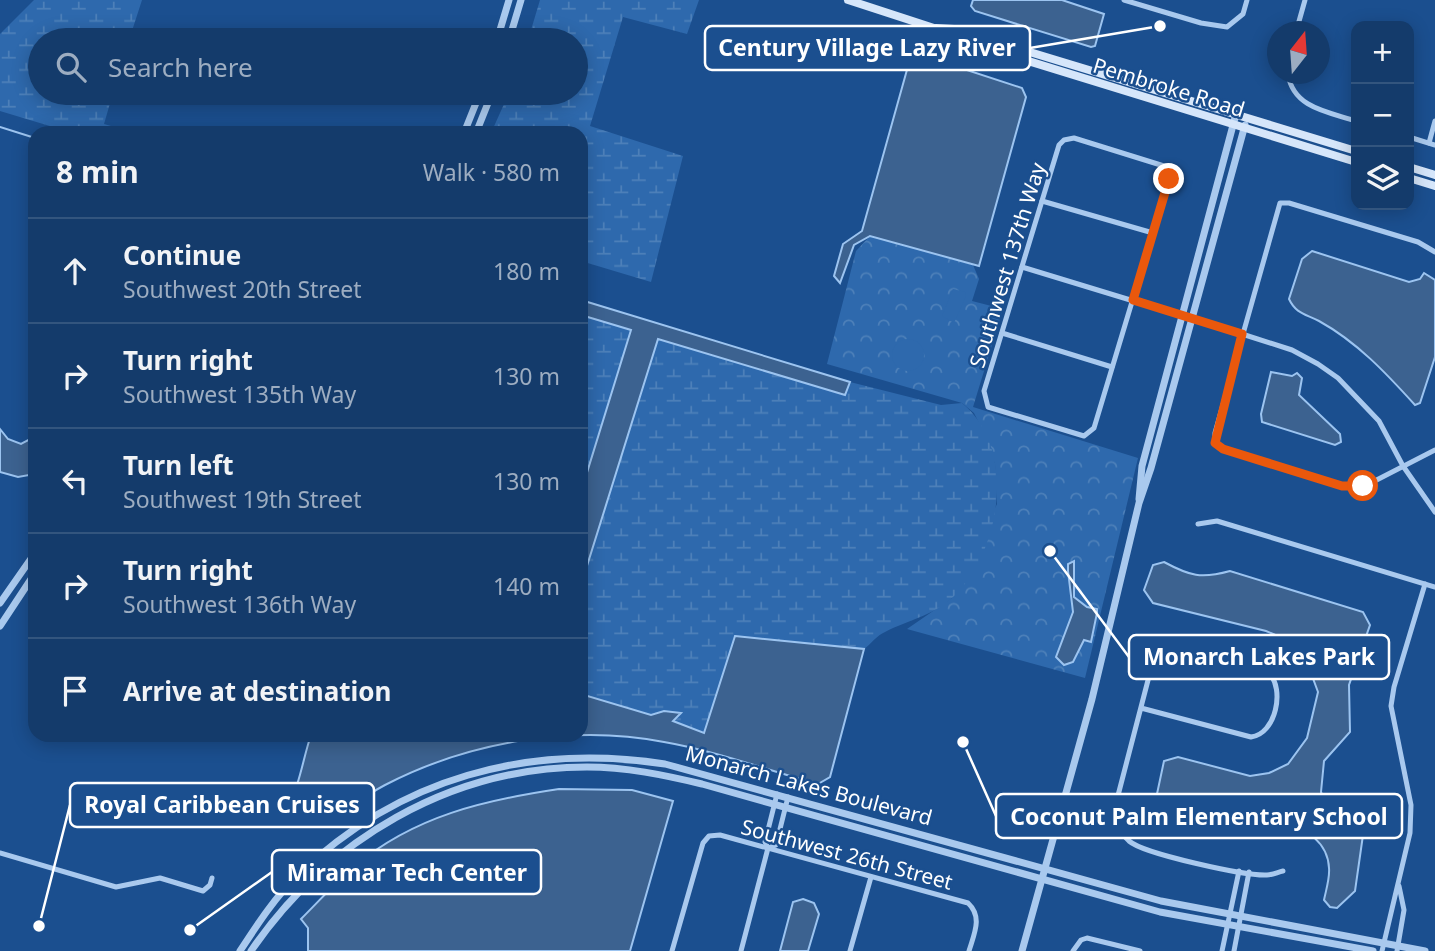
<!DOCTYPE html>
<meta charset="utf-8">
<style>
:root{--surface:#143b6b;--page:#214673;--text:#f1f3f6;--muted:#9dadc1;--line:#33557e}
body{margin:0;font-family:"Noto Sans",sans-serif;background:var(--page);color:var(--text)}
.controls{position:absolute;right:21px;top:21px;display:grid;overflow:hidden;border-radius:14px;box-shadow:0 4px 18px #0003}
.controls button{width:63px;height:63px;display:grid;place-items:center;padding:0;border:0;border-bottom:2px solid var(--line);background:var(--surface);color:var(--text);font:35px sans-serif}
.compass{position:absolute;left:1267px;top:21px;width:63px;height:63px;border-radius:50%;background:var(--surface);box-shadow:0 4px 18px #0003;rotate:17deg}
.stop{position:absolute;width:21px;height:21px;margin:-16px;border:5px solid #ea580c;border-radius:50%;background:#fff}
.stop.end{background:#ea580c;border-color:#fff;box-shadow:0 2px 7px #0008}
.list{margin:0;padding:0;list-style:none}
h2{display:flex;justify-content:space-between;align-items:center;height:91px;margin:0;padding:0 28px;font-size:30px}
h2 small{font-size:23px;font-weight:400;color:var(--muted)}
.list li{display:grid;grid-template-columns:46px 1fr auto;gap:21px;align-items:center;box-sizing:border-box;height:105px;padding:0 28px;border-top:2px solid var(--line)}
.list b{display:block;font-size:26px;white-space:nowrap}
.list p{margin:0;font-size:23px;white-space:nowrap;color:var(--muted)}
.list em{font-size:23px;font-style:normal;color:var(--muted)}
.icon{flex:none;width:38px;height:38px;fill:none;stroke:currentColor;stroke-width:2;stroke-linecap:round;stroke-linejoin:round}
.map{position:relative;flex:none;width:1435px;height:951px;overflow:hidden}
.search{position:absolute;background:var(--surface);box-shadow:0 4px 18px #0003;left:28px;top:28px;width:560px;height:77px;display:flex;align-items:center;gap:18px;box-sizing:border-box;padding:0 24px;border-radius:38px;color:var(--muted);font-size:26px}
.panel{position:absolute;background:var(--surface);box-shadow:0 4px 18px #0003;left:28px;top:126px;width:560px;height:616px;border-radius:21px}
.map>svg:first-child{display:block}
.forest{fill:url(#forest-crowns)}
.wetland{fill:url(#wetland-marsh)}
.garden{fill:#2e69ad}
.water{fill:#3c6290;stroke:#9cc4f0;stroke-width:2}
.lines{fill:none;stroke-linecap:round;stroke-linejoin:round}
.stream{stroke:#9cc4f0;stroke-width:2}
.minor{stroke:#a9c9ee;stroke-width:5}
.tertiary{stroke:#a9c9ee;stroke-width:7}
.secondary{stroke:#d6e6fa;stroke-width:8}
.route{stroke:#ea580c;stroke-width:9}
.labels{text-anchor:middle;dominant-baseline:central;stroke-width:5;stroke-linejoin:round;paint-order:stroke}
.street-label{font-size:21px;fill:#fff;stroke:#1b4f8f}
.leader{fill:none;stroke:#fff;stroke-width:2.5}
.callout-dot{fill:#fff;stroke:#1b4f8f;stroke-width:2.5}
.callout{fill:#1b4f8f;stroke:#fff;stroke-width:2.5}
.callout-label{font-size:23px;text-anchor:middle;font-weight:bold;fill:#fff}
</style>
<div class="map">
<svg width="1435" height="951" viewBox="0 0 1435 951">
<defs>
<pattern id="forest-crowns" width="20" height="18" patternUnits="userSpaceOnUse" patternTransform="scale(1.75)"><rect width="20" height="18" fill="#2e69ad"/><path d="M2 6a3 3 0 1 1 6 0M12 15a3 3 0 1 1 6 0" fill="none" stroke="#4d80b9"/></pattern>
<pattern id="wetland-marsh" width="20" height="14" patternUnits="userSpaceOnUse" patternTransform="scale(1.75)"><rect width="20" height="14" fill="#2e69ad"/><path d="M1 5h8M5 5V1M11 12h8M15 12V8" fill="none" stroke="#4d80b9"/></pattern>
</defs>
<rect width="100%" height="100%" fill="#1b4f8f"/>
<path class="forest" d="M 870,236 L 973,265 L 979,279 L 972,301 L 1003,309 L 973,407 L 1138,458 L 1085,678 L 907,629 L 952,598 L 997,504 L 995,464 L 985,435 L 974,413 L 962,403 L 827,364 L 856,251 Z"/>
<g class="wetland">
<path d="M 34,0 L 142,0 L 129,40 L 40,40 L 40,93 L 113,93 L 104,124 L 135,133 L 73,133 L 0,111 L 0,34 Z"/>
<path d="M 540,0 L 699,0 L 687,34 L 623,17 L 590,126 L 683,156 L 651,282 L 581,261 L 581,133 L 491,133 L 509,93 L 576,93 L 576,40 L 528,40 Z"/>
<path d="M 581,315 L 631,330 L 581,492 Z"/>
<path d="M 658,339 L 845,395 L 850,382 L 941,405 L 962,403 C 1018,449 1001,553 952,598 C 932,616 908,620 885,632 C 877,635 871,644 864,649 L 735,636 L 704,734 L 672,721 L 664,711 L 651,715 L 581,694 L 581,585 Z"/>
</g>
<g class="garden">
<path d="M 953,289 L 965,292 L 966,296 L 954,323 L 942,316 Z"/>
<circle cx="908" cy="355" r="16"/>
</g>
<g class="water">
<path d="M 973,0 L 1062,0 L 1104,14 L 1095,46 L 1091,47 L 975,11 L 971,6 Z"/>
<path d="M 921,55 L 1022,88 L 1026,97 L 979,266 L 870,236 L 854,245 L 840,283 L 834,276 L 843,244 L 862,231 L 910,59 Z"/>
<path d="M 1312,251 L 1409,282 L 1420,279 L 1424,273 L 1435,280 L 1435,357 L 1420,403 L 1415,405 C 1386,373 1357,342 1319,321 C 1306,314 1296,314 1289,299 L 1302,259 Z"/>
<path d="M 581,300 L 850,382 L 845,395 L 658,339 L 581,585 L 581,492 L 631,330 L 581,315 Z"/>
<path d="M 1271,372 L 1292,376 L 1297,373 L 1302,378 L 1299,395 L 1340,434 L 1341,442 L 1335,445 L 1262,422 L 1261,414 Z"/>
<path d="M 0,429 L 8,439 L 21,444 L 32,438 L 35,442 L 35,474 L 18,477 L 0,472 Z"/>
<path d="M 1074,561 L 1074,597 L 1087,607 L 1097,609 L 1097,613 L 1091,642 L 1084,640 L 1073,662 L 1064,665 L 1056,657 L 1073,612 L 1068,571 L 1068,564 Z"/>
<path d="M 1164,562 C 1190,576 1201,579 1230,571 L 1363,612 L 1370,625 L 1349,685 L 1350,732 L 1324,761 L 1321,792 L 1330,814 L 1347,828 L 1363,835 L 1355,891 L 1337,908 L 1330,907 L 1324,900 C 1326,890 1330,878 1329,868 C 1328,844 1306,825 1282,826 C 1272,826 1266,831 1257,833 C 1244,835 1161,817 1154,808 L 1164,761 L 1178,757 L 1250,776 L 1269,773 L 1288,764 L 1307,738 L 1318,692 L 1308,665 L 1292,642 L 1266,631 L 1153,603 L 1144,590 L 1153,565 Z"/>
<path d="M 735,636 L 864,649 L 830,777 L 818,784 C 767,770 716,751 664,742 C 572,724 468,742 385,785 C 366,795 349,808 331,819 L 288,805 C 300,785 303,758 311,735 L 581,735 L 581,694 L 651,715 L 664,711 L 681,713 L 673,721 L 704,733 Z"/>
<path d="M 559,789 L 632,790 L 673,801 L 630,951 L 308,951 L 308,928 L 301,919 C 319,901 336,882 355,866 C 414,816 485,800 559,789 Z"/>
<path d="M 803,899 L 814,903 L 819,914 L 808,951 L 780,951 L 793,902 Z"/>
</g>
<g class="lines">
<path class="stream" d="M 0,127 L 35,138"/>
<g class="minor">
<path d="M 1124,0 L 1201,23 L 1227,27 L 1243,14 L 1247,0"/>
<path d="M 1296,32 L 1305,0"/>
<path d="M 1288,74 C 1293,108 1328,112 1356,121"/>
<path d="M 1409,137 L 1435,145"/>
<path d="M 1074,138 L 1164,166 L 1169,179 L 1094,428 L 1084,436 L 988,407 L 984,391 L 1059,145 L 1064,140 Z"/>
<path d="M 1429,143 L 1435,121"/>
<path d="M 1042,201 L 1153,233"/>
<path d="M 1435,252 L 1418,242 L 1289,203 L 1280,203 L 1215,433 L 1215,443 L 1223,449 L 1342,486 L 1363,487 L 1435,450"/>
<path d="M 1022,267 L 1242,334 L 1292,350 L 1318,364 L 1338,378 L 1379,421 L 1403,466 L 1435,512"/>
<path d="M 1002,333 L 1112,367"/>
<path d="M 1198,524 L 1217,521 L 1435,587"/>
<path d="M 1141,708 L 1251,737 C 1276,734 1285,689 1269,673 L 1173,646 L 1160,651 L 1153,661 L 1115,807 C 1117,821 1118,831 1129,841 C 1144,854 1245,876 1267,875 C 1272,875 1278,872 1283,871"/>
<path d="M 768,848 L 776,845 L 788,797"/>
<path d="M 0,853 L 116,887 L 160,878 L 203,891 L 210,885 L 212,878"/>
<path d="M 672,951 L 703,843 L 709,836 L 720,835 L 968,903 C 983,917 974,934 969,951"/>
<path d="M 741,951 L 768,848 L 765,842 L 777,794"/>
<path d="M 850,951 L 871,877"/>
<path d="M 1073,951 L 1081,940 L 1087,938 L 1140,951"/>
<path d="M 1222,951 L 1239,871"/>
<path d="M 1234,951 L 1249,872"/>
<path d="M 1382,951 L 1410,833 L 1411,805 L 1391,706 L 1394,687 L 1425,584"/>
<path d="M 1397,951 L 1404,910 L 1399,886"/>
</g>
<g class="tertiary">
<path d="M 497,40 L 509,0"/>
<path d="M 509,40 L 521,0"/>
<path d="M 464,133 L 480,93"/>
<path d="M 476,133 L 492,93"/>
<path d="M 1139,499 L 1142,466 L 1236,114"/>
<path d="M 0,603 L 35,553"/>
<path d="M 0,626 L 35,573"/>
<path d="M 240,951 C 257,925 275,897 298,875 C 399,778 527,743 665,764 L 1161,901 L 1425,951"/>
<path d="M 251,951 C 327,840 450,767 587,767 C 626,767 664,775 702,784 L 1160,912 L 1373,951"/>
<path d="M 1022,951 L 1092,699 L 1139,503 L 1151,468 L 1245,125"/>
</g>
<g class="secondary">
<path d="M 848,0 L 934,28 L 947,36 L 1356,162"/>
<path d="M 936,28 L 954,29 L 1356,151"/>
<path d="M 1409,167 L 1435,175"/>
<path d="M 1409,178 L 1435,186"/>
</g>
</g>
<g class="lines">
<path class="route" d="M 1169,179 L 1133,300 L 1242,334 L 1215,443 L 1223,449 L 1342,486 L 1363,486"/>
</g>
<g class="labels">
<g class="street-label">
<text transform="translate(1169 87) rotate(17)">Pembroke Road</text>
<text transform="translate(1007 265) rotate(-73)">Southwest 137th Way</text>
<text transform="translate(809 785) rotate(15)">Monarch Lakes Boulevard</text>
<text transform="translate(847 854) rotate(15)">Southwest 26th Street</text>
</g>
</g>
<path class="leader" d="M1160 26L1030 48M1050 551L1129 657M39 926L70 805M963 742L996 816M190 930L272 872"/>
<g class="callout-dot">
<circle cx="1160" cy="26" r="7"/>
<circle cx="1050" cy="551" r="7"/>
<circle cx="39" cy="926" r="7"/>
<circle cx="963" cy="742" r="7"/>
<circle cx="190" cy="930" r="7"/>
</g>
<g class="callout">
<rect x="705" y="26" width="325" height="44" rx="7"/>
<rect x="1129" y="635" width="260" height="44" rx="7"/>
<rect x="70" y="783" width="304" height="44" rx="7"/>
<rect x="996" y="794" width="406" height="44" rx="7"/>
<rect x="272" y="850" width="269" height="44" rx="7"/>
</g>
<g class="callout-label">
<text x="867" y="56">Century Village Lazy River</text>
<text x="1259" y="665">Monarch Lakes Park</text>
<text x="222" y="813">Royal Caribbean Cruises</text>
<text x="1199" y="825">Coconut Palm Elementary School</text>
<text x="407" y="881">Miramar Tech Center</text>
</g>
</svg>
<div class="controls">
<button>+</button>
<button>−</button>
<button><svg class="icon" aria-label="layers" viewBox="0 0 24 24"><path d="M12 4l9 5-9 5-9-5zM3 14l9 5 9-5"/></svg></button>
</div>
<svg class="compass" viewBox="-18 -18 36 36"><path d="M0-13l5 13h-10z" fill="#e53935"/><path d="M0 13l5-13h-10z" fill="#9dadc1"/></svg>
<div class="stop" style="left:1363px;top:486px"></div>
<div class="stop end" style="left:1169px;top:179px"></div>
<div class="search"><svg class="icon" aria-label="search" viewBox="0 0 24 24"><circle cx="10" cy="10" r="6"/><path d="M15 15l6 6"/></svg>Search here</div>
<section class="panel">
<h2>8 min<small>Walk · 580 m</small></h2>
<ul class="list">
<li><svg class="icon" aria-label="ahead" viewBox="0 0 24 24"><path d="M12 20V5M6 11l6-6 6 6"/></svg><div><b>Continue</b><p>Southwest 20th Street</p></div><em>180 m</em></li>
<li><svg class="icon" aria-label="right" viewBox="0 0 24 24"><path d="M7 20v-9h11M14 6l5 5-5 5"/></svg><div><b>Turn right</b><p>Southwest 135th Way</p></div><em>130 m</em></li>
<li><svg class="icon" aria-label="left" viewBox="0 0 24 24"><path d="M17 20v-9H6M10 6l-5 5 5 5"/></svg><div><b>Turn left</b><p>Southwest 19th Street</p></div><em>130 m</em></li>
<li><svg class="icon" aria-label="right" viewBox="0 0 24 24"><path d="M7 20v-9h11M14 6l5 5-5 5"/></svg><div><b>Turn right</b><p>Southwest 136th Way</p></div><em>140 m</em></li>
<li><svg class="icon" aria-label="arrive" viewBox="0 0 24 24"><path d="M6 21V4h12l-3 4 3 4H6"/></svg><div><b>Arrive at destination</b></div></li>
</ul>
</section>
</div>
